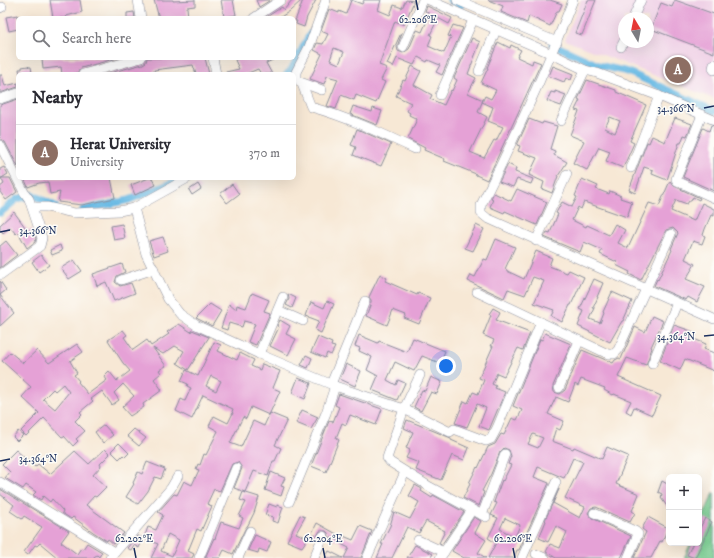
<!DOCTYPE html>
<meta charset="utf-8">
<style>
:root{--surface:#fff;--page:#f2f2f3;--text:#2b2b33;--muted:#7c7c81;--line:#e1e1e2;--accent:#1a73e8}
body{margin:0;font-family:"IM FELL DW Pica",serif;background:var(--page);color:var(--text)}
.controls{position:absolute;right:12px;bottom:12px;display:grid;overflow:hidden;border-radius:6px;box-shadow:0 4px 16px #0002}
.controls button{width:36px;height:36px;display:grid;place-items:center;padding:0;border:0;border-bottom:1px solid var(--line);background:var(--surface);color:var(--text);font:20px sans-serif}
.compass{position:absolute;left:618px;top:12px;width:36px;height:36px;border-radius:50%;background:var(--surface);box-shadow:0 4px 16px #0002;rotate:350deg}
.you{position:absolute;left:446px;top:366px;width:14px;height:14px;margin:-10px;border:3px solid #fff;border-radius:50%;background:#1a73e8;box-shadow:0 0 0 6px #1a73e833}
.badge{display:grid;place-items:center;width:26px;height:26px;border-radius:50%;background:var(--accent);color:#fff;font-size:13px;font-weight:700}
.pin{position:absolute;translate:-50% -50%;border:2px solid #fff;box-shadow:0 1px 4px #0006}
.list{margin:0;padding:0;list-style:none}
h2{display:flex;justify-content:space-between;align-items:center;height:52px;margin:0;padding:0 16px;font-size:17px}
h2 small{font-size:13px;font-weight:400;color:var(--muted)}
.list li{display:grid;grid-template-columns:26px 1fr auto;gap:12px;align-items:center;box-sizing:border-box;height:56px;padding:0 16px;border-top:1px solid var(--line)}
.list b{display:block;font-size:15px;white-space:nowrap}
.list p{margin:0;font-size:13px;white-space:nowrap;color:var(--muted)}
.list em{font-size:13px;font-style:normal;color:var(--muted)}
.icon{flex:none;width:22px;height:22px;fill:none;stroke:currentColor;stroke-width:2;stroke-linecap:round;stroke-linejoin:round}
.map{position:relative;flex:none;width:714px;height:558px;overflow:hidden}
.search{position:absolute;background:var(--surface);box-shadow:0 4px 16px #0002;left:16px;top:16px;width:280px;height:44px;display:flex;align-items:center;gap:10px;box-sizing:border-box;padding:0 14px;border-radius:6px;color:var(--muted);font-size:15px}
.panel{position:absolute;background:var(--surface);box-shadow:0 4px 16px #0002;left:16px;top:72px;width:280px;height:108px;border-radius:6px}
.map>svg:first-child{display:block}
.built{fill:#efd0e6;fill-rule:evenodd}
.green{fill:#75ca8d;stroke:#487c76}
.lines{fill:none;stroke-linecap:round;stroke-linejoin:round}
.canal{stroke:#69bae4;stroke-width:7}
.building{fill:#e5a1d6;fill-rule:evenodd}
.minor-casing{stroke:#898c9a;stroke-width:10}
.minor{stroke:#fff;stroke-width:9}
.ticks{fill:none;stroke:#1b2f5e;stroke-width:1.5}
.ticks-label{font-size:10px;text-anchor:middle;fill:#1b2f5e;stroke:#fdfcf7;stroke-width:3;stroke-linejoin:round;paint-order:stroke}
</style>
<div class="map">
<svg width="714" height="558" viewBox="0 0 714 558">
<rect width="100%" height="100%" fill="#fdfcf7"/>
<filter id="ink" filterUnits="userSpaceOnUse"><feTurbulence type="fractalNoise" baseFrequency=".025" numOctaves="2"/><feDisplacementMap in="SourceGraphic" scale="8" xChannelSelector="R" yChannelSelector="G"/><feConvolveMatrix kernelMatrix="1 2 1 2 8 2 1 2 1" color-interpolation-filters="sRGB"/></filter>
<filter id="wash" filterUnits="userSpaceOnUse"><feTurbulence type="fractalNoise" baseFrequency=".012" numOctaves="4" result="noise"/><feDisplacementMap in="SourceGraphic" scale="16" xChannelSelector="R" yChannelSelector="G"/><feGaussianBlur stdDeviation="0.9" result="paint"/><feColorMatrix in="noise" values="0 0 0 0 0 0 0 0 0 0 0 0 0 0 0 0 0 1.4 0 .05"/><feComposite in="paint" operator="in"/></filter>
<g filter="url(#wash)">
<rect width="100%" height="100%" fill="#f7e8d5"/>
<path class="built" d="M 581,0 L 714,0 L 714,99 L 565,40 ZM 624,18 L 648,18 L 648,42 L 624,42 Z"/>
<path class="green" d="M 714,492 L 714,558 L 684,558 L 691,543 L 699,543 L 699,526 Z"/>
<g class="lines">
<g class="canal">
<path d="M 450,0 L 461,5"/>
<path d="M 552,44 L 598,65 L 628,72 L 714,111"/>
<path d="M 287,74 L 291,70 L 310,34"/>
<path d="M 83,210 L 129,200 L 174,182"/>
<path d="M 0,213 L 17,199 L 33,195 L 55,206"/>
</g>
</g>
<g id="blocks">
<g class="building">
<path d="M 50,0 L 80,0 L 82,12 L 66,16 L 67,18 L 53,18 Z"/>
<path d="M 154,0 L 173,0 L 173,1 L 195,0 L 195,6 L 187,7 L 188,17 L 159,18 Z"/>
<path d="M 221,0 L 233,0 L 236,15 L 224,17 Z"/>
<path d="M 256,0 L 269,0 L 269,1 L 259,7 Z"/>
<path d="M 292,0 L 302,0 L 290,11 L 279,18 L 265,18 L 282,7 L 284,10 Z"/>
<path d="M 303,0 L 316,0 L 307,17 L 304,27 L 296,24 L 297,21 L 295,21 Z"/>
<path d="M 351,0 L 362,4 L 364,0 L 381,0 L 378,10 L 390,15 L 394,5 L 402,8 L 406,0 L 414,1 L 404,25 L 395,21 L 379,65 L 387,68 L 381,80 L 385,82 L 376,103 L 356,95 L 354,100 L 341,95 L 336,109 L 327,106 L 338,79 L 327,76 L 324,84 L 310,79 L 322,54 L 314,50 L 317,43 L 323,44 L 328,34 L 321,31 L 329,9 L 339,13 L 339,11 L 346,14 ZM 334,48 L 344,52 L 339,64 L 330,60 Z"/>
<path d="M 488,0 L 550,0 L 562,4 L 559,11 L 557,11 L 550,26 L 529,16 L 527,23 L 501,12 L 503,6 Z"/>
<path d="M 588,0 L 596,0 L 582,35 L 575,33 Z"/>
<path d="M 675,0 L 714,14 L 714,53 L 651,29 L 661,3 L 672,7 Z"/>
<path d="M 427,6 L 452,18 L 449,24 L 438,18 L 430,35 L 432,36 L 428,46 L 444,53 L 451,37 L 448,36 L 453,25 L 463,28 L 442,75 L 436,72 L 440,65 L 428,60 L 427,62 L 418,57 L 414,65 L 397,58 L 393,67 L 387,64 L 401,33 L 402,33 L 397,47 L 398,51 L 403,53 L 409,49 L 417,30 L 422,32 L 430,14 L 425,11 Z"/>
<path d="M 134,12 L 135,18 L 127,18 L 127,13 Z"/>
<path d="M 18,15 L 18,29 L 9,31 L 6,17 Z"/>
<path d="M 472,38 L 480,42 L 468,74 L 476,78 L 468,93 L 483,100 L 478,112 L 487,117 L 470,152 L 484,158 L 494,140 L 496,141 L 503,127 L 488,121 L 493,107 L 482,102 L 485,96 L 491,99 L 496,90 L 481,83 L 488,68 L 487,68 L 498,42 L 510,48 L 511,45 L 521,50 L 517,57 L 532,64 L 533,60 L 541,63 L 487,180 L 476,175 L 476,174 L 444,161 L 445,159 L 424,150 L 425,148 L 408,139 L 417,119 L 409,115 L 410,113 L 407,111 L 411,103 L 396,96 L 403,80 L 405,81 L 412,66 L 421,71 L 414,85 L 432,95 L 430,99 L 444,105 L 451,90 L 452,91 L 457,80 L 454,78 Z"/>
<path d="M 42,58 L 118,58 L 81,68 L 77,73 L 72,74 L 62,74 L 61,67 L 43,69 Z"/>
<path d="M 147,58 L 205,58 L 209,74 L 196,74 L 193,65 L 154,70 L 155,74 L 106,74 L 143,64 L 146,62 Z"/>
<path d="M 240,58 L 277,58 L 266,63 L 272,74 L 261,74 L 258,69 L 246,74 L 226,74 L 226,72 L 239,69 L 235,60 Z"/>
<path d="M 28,66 L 29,67 L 31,67 L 32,73 L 20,74 L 19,69 L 22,69 L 22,67 Z"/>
<path d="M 553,66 L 573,74 L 571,80 L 566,78 L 564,82 L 549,76 Z"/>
<path d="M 0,75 L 2,75 L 5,86 L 18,83 L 18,87 L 0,93 Z"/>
<path d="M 587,80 L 616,90 L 616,92 L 646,105 L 630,141 L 634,143 L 623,168 L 606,161 L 610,151 L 599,147 L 587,170 L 573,163 L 584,141 L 570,135 L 579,111 L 575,110 L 580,100 L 578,99 ZM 610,117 L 620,121 L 615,133 L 605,128 Z"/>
<path d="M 555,91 L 566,95 L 561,106 L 547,101 L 551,92 L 555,93 Z"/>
<path d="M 18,99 L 18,167 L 5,142 L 0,139 L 0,105 Z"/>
<path d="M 353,106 L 372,112 L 373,108 L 382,111 L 377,125 L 350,114 Z"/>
<path d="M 675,118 L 692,124 L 687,136 L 684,135 L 681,143 L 679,143 L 667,180 L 652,174 L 653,170 L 644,167 L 635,193 L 629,190 L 647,142 L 649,143 L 652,136 L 665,142 Z"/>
<path d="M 529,119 L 542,124 L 543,122 L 557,126 L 550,149 L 555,151 L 554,155 L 567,162 L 558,176 L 552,193 L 542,189 L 544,182 L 529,175 L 537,158 L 518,151 L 520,146 L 517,145 Z"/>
<path d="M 711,125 L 714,126 L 714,191 L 683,177 L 703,128 L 709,131 Z"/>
<path d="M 357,129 L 391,144 L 381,166 L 353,155 L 356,147 L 351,145 Z"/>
<path d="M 508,164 L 516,168 L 515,172 L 533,179 L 531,184 L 517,179 L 513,187 L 499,182 Z"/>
<path d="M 4,167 L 8,174 L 0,179 L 0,169 Z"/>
<path d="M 1,178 L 10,178 L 17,192 L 6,200 L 0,192 L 0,187 L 4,184 Z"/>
<path d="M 24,178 L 111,178 L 115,198 L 82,205 L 58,202 L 60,192 L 50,194 L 48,182 L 39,183 L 28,187 Z"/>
<path d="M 149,178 L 152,178 L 156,185 L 135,195 L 131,185 Z"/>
<path d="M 582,179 L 598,186 L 596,189 L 609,194 L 610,191 L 621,196 L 620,198 L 632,202 L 627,217 L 584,202 L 581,209 L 578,207 L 572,220 L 586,227 L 587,225 L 609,235 L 615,224 L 625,230 L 618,243 L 628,248 L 649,203 L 659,206 L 670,181 L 674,186 L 700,198 L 699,200 L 693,197 L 691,201 L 689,201 L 687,204 L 676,200 L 671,211 L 694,221 L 702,203 L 714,209 L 714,216 L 711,215 L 705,229 L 703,235 L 705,236 L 702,244 L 693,241 L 685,259 L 695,264 L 686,279 L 705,287 L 697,302 L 688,297 L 686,300 L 654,286 L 657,279 L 658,280 L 672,250 L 671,249 L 678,233 L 673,228 L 666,230 L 641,280 L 629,274 L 630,272 L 616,265 L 617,262 L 600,254 L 602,250 L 584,242 L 580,252 L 544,237 L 547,232 L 550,233 L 558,214 L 556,213 L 562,202 L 572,207 L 577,197 L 575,196 Z"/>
<path d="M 198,184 L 201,189 L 192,195 L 189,190 Z"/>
<path d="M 232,184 L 239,194 L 227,203 L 220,194 Z"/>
<path d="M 517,189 L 547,202 L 537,225 L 505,211 L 504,213 L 490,207 L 493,199 L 491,198 L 494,193 L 511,201 Z"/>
<path d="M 14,212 L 28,231 L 32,229 L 34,234 L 36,238 L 35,242 L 27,248 L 18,232 L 16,234 L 10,227 L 3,233 L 0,229 L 0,225 Z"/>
<path d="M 122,224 L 125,238 L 114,240 L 111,226 Z"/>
<path d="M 476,225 L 484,229 L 473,251 L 465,248 Z"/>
<path d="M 163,237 L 168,251 L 154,256 L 149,241 Z"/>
<path d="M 496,239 L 515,247 L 505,269 L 507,270 L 507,271 L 524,279 L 536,251 L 552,258 L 549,266 L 567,273 L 569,270 L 584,277 L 571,305 L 570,305 L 562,322 L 551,316 L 554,310 L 534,303 L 544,281 L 533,277 L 525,295 L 508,289 L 504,298 L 468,281 L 471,275 L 475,277 L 484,259 L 487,260 Z"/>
<path d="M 6,241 L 17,255 L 0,268 L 0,246 Z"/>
<path d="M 60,245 L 62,251 L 52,255 L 50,250 Z"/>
<path d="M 41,255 L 49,265 L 39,272 L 32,262 Z"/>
<path d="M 74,260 L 82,271 L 69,279 L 61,268 Z"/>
<path d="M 122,264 L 125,272 L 117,276 L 115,282 L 120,286 L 131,283 L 135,293 L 114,301 L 106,282 L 97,286 L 93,274 Z"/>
<path d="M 380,274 L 387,278 L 385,281 L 417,295 L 418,293 L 430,298 L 419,324 L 404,318 L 406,315 L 393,310 L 387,325 L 366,316 L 371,303 L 371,300 L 369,297 Z"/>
<path d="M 594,279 L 603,283 L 597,297 L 598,297 L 593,308 L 595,308 L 590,319 L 600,323 L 604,313 L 603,312 L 612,292 L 632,301 L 623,321 L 622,321 L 610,342 L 578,326 L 584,311 L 580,309 Z"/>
<path d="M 0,281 L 6,290 L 0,295 Z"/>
<path d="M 252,293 L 269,300 L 264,311 L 270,313 L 256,345 L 248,342 L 255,324 L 244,321 L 242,327 L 229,323 L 227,330 L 221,328 L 229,304 L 236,310 L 237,305 L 246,308 Z"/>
<path d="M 288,294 L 296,298 L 292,308 L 286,305 L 289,299 Z"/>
<path d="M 0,295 L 14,313 L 0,326 Z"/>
<path d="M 327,301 L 334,304 L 321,333 L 315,330 L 319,321 L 306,316 L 311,302 L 324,308 Z"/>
<path d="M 210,304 L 221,311 L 212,326 L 196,318 Z"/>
<path d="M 493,308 L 500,312 L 496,320 L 530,333 L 523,350 L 518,348 L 504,376 L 497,373 L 492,384 L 496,386 L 495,388 L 505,392 L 489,430 L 479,426 L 486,408 L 477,404 L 467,427 L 455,423 L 464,401 L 468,403 L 473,392 L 478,394 L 484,380 L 479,378 L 493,346 L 491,346 L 494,340 L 483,335 L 491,315 L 489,314 Z"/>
<path d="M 652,316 L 663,321 L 651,347 L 652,348 L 646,365 L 627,358 L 618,377 L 661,396 L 652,415 L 634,407 L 631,414 L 626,411 L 631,401 L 614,394 L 613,395 L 604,390 L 605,388 L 581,379 L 578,386 L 575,384 L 568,402 L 556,397 L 548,414 L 564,421 L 560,430 L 556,428 L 552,441 L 573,449 L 574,447 L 602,459 L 607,447 L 628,456 L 616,484 L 639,494 L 632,511 L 635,513 L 630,522 L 596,507 L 591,508 L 588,513 L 592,518 L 631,536 L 621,558 L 556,558 L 546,552 L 550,544 L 560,548 L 567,532 L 556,526 L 548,542 L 539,538 L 546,521 L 545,520 L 559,489 L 553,503 L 580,518 L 585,507 L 565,498 L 583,462 L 573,458 L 564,478 L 538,467 L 534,477 L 549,483 L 519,550 L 517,550 L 514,558 L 488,558 L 496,543 L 488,538 L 498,518 L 491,515 L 497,503 L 494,502 L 502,480 L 503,481 L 511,465 L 508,464 L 511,456 L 509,450 L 504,448 L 500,452 L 491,474 L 482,491 L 484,492 L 479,506 L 463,498 L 470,484 L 469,483 L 477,467 L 478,468 L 488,447 L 495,444 L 501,434 L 504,435 L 512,418 L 517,420 L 522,410 L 513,406 L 540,339 L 542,340 L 545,333 L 571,344 L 553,386 L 554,392 L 560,394 L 565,390 L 582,350 L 613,363 L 615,360 L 619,358 L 621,359 L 635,327 L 645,332 ZM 533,434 L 543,438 L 538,448 L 528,444 ZM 505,518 L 520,525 L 515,537 L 500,529 Z"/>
<path d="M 280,320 L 290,326 L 286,334 L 296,339 L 288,355 L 270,346 L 279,327 L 277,326 Z"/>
<path d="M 179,324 L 191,332 L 192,330 L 209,337 L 188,370 L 177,363 L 184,351 L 175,346 L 163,354 L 153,348 L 166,366 L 159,370 L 161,373 L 154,379 L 162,390 L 143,404 L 144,407 L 130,416 L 122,407 L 134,396 L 123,384 L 114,393 L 119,400 L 112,405 L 102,391 L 91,399 L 93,401 L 80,412 L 82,414 L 75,421 L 85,431 L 76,439 L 78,441 L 73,446 L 64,436 L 62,437 L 44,418 L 26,436 L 21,431 L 39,413 L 22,397 L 31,387 L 2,361 L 10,352 L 23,363 L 37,350 L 49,363 L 77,344 L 83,352 L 70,361 L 77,373 L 74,375 L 79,381 L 78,382 L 88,394 L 107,380 L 104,376 L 109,371 L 117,381 L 130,371 L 123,363 L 108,340 L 123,330 L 127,335 L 124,337 L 133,350 L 147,340 L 151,346 L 169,334 L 167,332 ZM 63,384 L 69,392 L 55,409 L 43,399 L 53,389 L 55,391 Z"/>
<path d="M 674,325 L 697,333 L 694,339 L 706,344 L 704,349 L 714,353 L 714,371 L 685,359 L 680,370 L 660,361 Z"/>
<path d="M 359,335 L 378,343 L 379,341 L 407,352 L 413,338 L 445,351 L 440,363 L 422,356 L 414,371 L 395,362 L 387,380 L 396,385 L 398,380 L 405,383 L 397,400 L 372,390 L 378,376 L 367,370 L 372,357 L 359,351 L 360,348 L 355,346 Z"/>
<path d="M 318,337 L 332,343 L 331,346 L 335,347 L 331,355 L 327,353 L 325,358 L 311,352 Z"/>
<path d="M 214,342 L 221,345 L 218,351 L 237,360 L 240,353 L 254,360 L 251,366 L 260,370 L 262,364 L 280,371 L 273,388 L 280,391 L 269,415 L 251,407 L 246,419 L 243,417 L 230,443 L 241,447 L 253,421 L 264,426 L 270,413 L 287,420 L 275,445 L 281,448 L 275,461 L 273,461 L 268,476 L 254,471 L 245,492 L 234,488 L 242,468 L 238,462 L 232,464 L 220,491 L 214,489 L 207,504 L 212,506 L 201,531 L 197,529 L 188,551 L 194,554 L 192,558 L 151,558 L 158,544 L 144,538 L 148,527 L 156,530 L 163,515 L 158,512 L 174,494 L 177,495 L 184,481 L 192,485 L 199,470 L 196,469 L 198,464 L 200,465 L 204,454 L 206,455 L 218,431 L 209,426 L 214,416 L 228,423 L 233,413 L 232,412 L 233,409 L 203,395 L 192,419 L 176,411 L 181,399 L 185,401 L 191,388 L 187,386 L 188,384 L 181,381 L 186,370 L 198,376 ZM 211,376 L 221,381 L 216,391 L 206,386 ZM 168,534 L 179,540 L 172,556 L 161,551 Z"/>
<path d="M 306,355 L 312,358 L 308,368 L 301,365 Z"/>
<path d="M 346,364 L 361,371 L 355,386 L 340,379 Z"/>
<path d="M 431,377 L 442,382 L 437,394 L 431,392 L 421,411 L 414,407 L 422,390 L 425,391 Z"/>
<path d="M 298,378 L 311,383 L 305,399 L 292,393 Z"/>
<path d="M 339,394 L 382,409 L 376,425 L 350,415 L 346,425 L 342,423 L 336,438 L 339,440 L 326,472 L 311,466 L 329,421 L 333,422 L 339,407 L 335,405 Z"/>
<path d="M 302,410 L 318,417 L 311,429 L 296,423 Z"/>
<path d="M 407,420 L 451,438 L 451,440 L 469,448 L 464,460 L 452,455 L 441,480 L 416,470 L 419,463 L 406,458 L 410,450 L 406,448 L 413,432 L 404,428 Z"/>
<path d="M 104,425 L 113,435 L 103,443 L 95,432 Z"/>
<path d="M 134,429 L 146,438 L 139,446 L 127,436 Z"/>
<path d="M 18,431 L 23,435 L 17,441 L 13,437 Z"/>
<path d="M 119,443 L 129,453 L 125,457 L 123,455 L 119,459 L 111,451 Z"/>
<path d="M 105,449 L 110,454 L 100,464 L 101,466 L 93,475 L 106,487 L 96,497 L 94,496 L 86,505 L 124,533 L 114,544 L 108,539 L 107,541 L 93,532 L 73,517 L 71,519 L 62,513 L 63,511 L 52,499 L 50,502 L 43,496 L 41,500 L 33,495 L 36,492 L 26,485 L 23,489 L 5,478 L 10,472 L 2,464 L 16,450 L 35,467 L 38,464 L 50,474 L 75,451 L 89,464 Z"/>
<path d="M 147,462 L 165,469 L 161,479 L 155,477 L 148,491 L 138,504 L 126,497 L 134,484 L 133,483 L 138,472 L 142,474 Z"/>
<path d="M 271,472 L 285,478 L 281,486 L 284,487 L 281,496 L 265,490 Z"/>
<path d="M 662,481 L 669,485 L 669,509 L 661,498 L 662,494 L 658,492 Z"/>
<path d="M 415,485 L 422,489 L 421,491 L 432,498 L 433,495 L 464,512 L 442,544 L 439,543 L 445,531 L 426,521 L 419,533 L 407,527 L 392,558 L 377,558 L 383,544 L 381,544 L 390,526 L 394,512 L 410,519 L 419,502 L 409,496 Z"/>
<path d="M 0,489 L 69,531 L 61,542 L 77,554 L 81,548 L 83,549 L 87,543 L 102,552 L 99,557 L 97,555 L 92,558 L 58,558 L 40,543 L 37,546 L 35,545 L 28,555 L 24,552 L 42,527 L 24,516 L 22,519 L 10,511 L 14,505 L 0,494 Z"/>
<path d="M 243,492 L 259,497 L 254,513 L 248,525 L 245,529 L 233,554 L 224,550 L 220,558 L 205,558 L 214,538 L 215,539 L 221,522 L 239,528 L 243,518 L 239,516 L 246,502 L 240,500 Z"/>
<path d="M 269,504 L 277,507 L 277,505 L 283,507 L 278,523 L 272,521 L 273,517 L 265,515 Z"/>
<path d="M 300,515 L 305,517 L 296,533 L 308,538 L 302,547 L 287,541 Z"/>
<path d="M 474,517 L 481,521 L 475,533 L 486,540 L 478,553 L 486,558 L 464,558 L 452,551 Z"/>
<path d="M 648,517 L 668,528 L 662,542 L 660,541 L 651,558 L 634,558 L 646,532 L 642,529 Z"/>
<path d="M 705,518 L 712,522 L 695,558 L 687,555 L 693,543 L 699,543 L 699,530 Z"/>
<path d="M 317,523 L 340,536 L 341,535 L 353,540 L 360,526 L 372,531 L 361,558 L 344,558 L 349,548 L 341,544 L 342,542 L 329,537 L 328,533 L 326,531 L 320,531 L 317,536 L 312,533 Z"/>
<path d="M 255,535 L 271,542 L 267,552 L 259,549 L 258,553 L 248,550 Z"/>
<path d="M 137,536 L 143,538 L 139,548 L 134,545 L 131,550 L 127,548 Z"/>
<path d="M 415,545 L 433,554 L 430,558 L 407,558 Z"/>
<path d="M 329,551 L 343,558 L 325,558 Z"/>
</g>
</g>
</g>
<g filter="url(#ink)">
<use href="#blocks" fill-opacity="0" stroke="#898c9a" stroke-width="1"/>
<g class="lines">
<g class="minor-casing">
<g id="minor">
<path d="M 138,0 L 141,18"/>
<path d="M 429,0 L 552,54 L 585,70 L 597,73 L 659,96 L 714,120"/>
<path d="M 457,0 L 557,42"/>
<path d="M 573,0 C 546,70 515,138 481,205 L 481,213 L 487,218 L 714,319"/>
<path d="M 0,8 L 2,7"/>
<path d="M 254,18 L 281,0"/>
<path d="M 633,18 L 641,0"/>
<path d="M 403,47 L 423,0"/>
<path d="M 621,47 L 624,41"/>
<path d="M 213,58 L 216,74"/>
<path d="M 714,64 L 713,68 L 714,70"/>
<path d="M 479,71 L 496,30"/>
<path d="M 83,74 L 141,58"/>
<path d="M 296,79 L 296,72 L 309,47 L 326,0"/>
<path d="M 300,82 L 322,90"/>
<path d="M 302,84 L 311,107 C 347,117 381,133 415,149"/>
<path d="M 440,95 L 473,20"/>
<path d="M 0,99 L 18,93"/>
<path d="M 702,115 L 676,179 L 677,181 L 714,198"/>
<path d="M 561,121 L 585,70"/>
<path d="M 0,145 L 24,192 L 29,199 L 42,238 L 40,246 L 0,275"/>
<path d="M 631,168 L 659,96"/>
<path d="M 32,207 L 47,207 L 74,213 L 119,211 L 134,208 L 188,178"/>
<path d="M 134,208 L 146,254 L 168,299 L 180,314 L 196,325 L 259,354 L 335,386 L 404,409 L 450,432 L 454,429 L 486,441 L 491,439 L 497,428 L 541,322"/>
<path d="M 536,241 L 567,174"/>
<path d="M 121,280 L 154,269"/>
<path d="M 477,292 L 608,354 L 614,354 L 618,350 L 671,234"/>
<path d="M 278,310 L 303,321"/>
<path d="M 259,354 L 283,297"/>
<path d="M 652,364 L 677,303"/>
<path d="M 420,375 L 404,409 L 387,458 L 390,462 L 430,487 L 486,517"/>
<path d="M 331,384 L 365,301"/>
<path d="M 559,388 L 579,341"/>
<path d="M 0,482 L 114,552"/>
<path d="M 289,502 L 326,413 L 335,386"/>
<path d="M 594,513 L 635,531 L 638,534 L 628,558"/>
<path d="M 482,515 L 505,454"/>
<path d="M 418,540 L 444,552"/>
<path d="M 536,554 L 545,558"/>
<path d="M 110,558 L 171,488 L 178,476"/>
<path d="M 199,558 L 236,468"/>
<path d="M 238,558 L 250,531"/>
<path d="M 314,558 L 323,536"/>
<path d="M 367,558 L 405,472"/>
<path d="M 440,558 L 472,510"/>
<path d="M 522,558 L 556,482"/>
</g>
</g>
<use href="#minor" class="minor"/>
</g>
</g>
<path class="ticks" d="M 416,0 L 418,10M 704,108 L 714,106M 0,232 L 10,230M 704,336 L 714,335M 0,461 L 10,459M 134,548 L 136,558M 323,548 L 325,558M 513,548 L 515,558"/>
<g class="ticks-label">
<text x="418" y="23">62.206°E</text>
<text x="676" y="112">34.366°N</text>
<text x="38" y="234">34.366°N</text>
<text x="676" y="340">34.364°N</text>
<text x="38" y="462">34.364°N</text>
<text x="134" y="542">62.202°E</text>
<text x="323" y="542">62.204°E</text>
<text x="513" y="542">62.206°E</text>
</g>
</svg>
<div class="controls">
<button>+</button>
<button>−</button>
</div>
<svg class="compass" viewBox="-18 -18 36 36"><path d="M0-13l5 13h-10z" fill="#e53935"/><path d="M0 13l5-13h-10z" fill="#7c7c81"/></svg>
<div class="you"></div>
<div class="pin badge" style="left:678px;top:70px;background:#8d6e63">A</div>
<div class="search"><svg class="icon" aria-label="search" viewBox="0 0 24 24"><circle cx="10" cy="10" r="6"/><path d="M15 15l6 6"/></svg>Search here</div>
<section class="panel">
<h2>Nearby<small></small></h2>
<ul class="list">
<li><span class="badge" style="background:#8d6e63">A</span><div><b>Herat University</b><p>University</p></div><em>370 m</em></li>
</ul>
</section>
</div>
